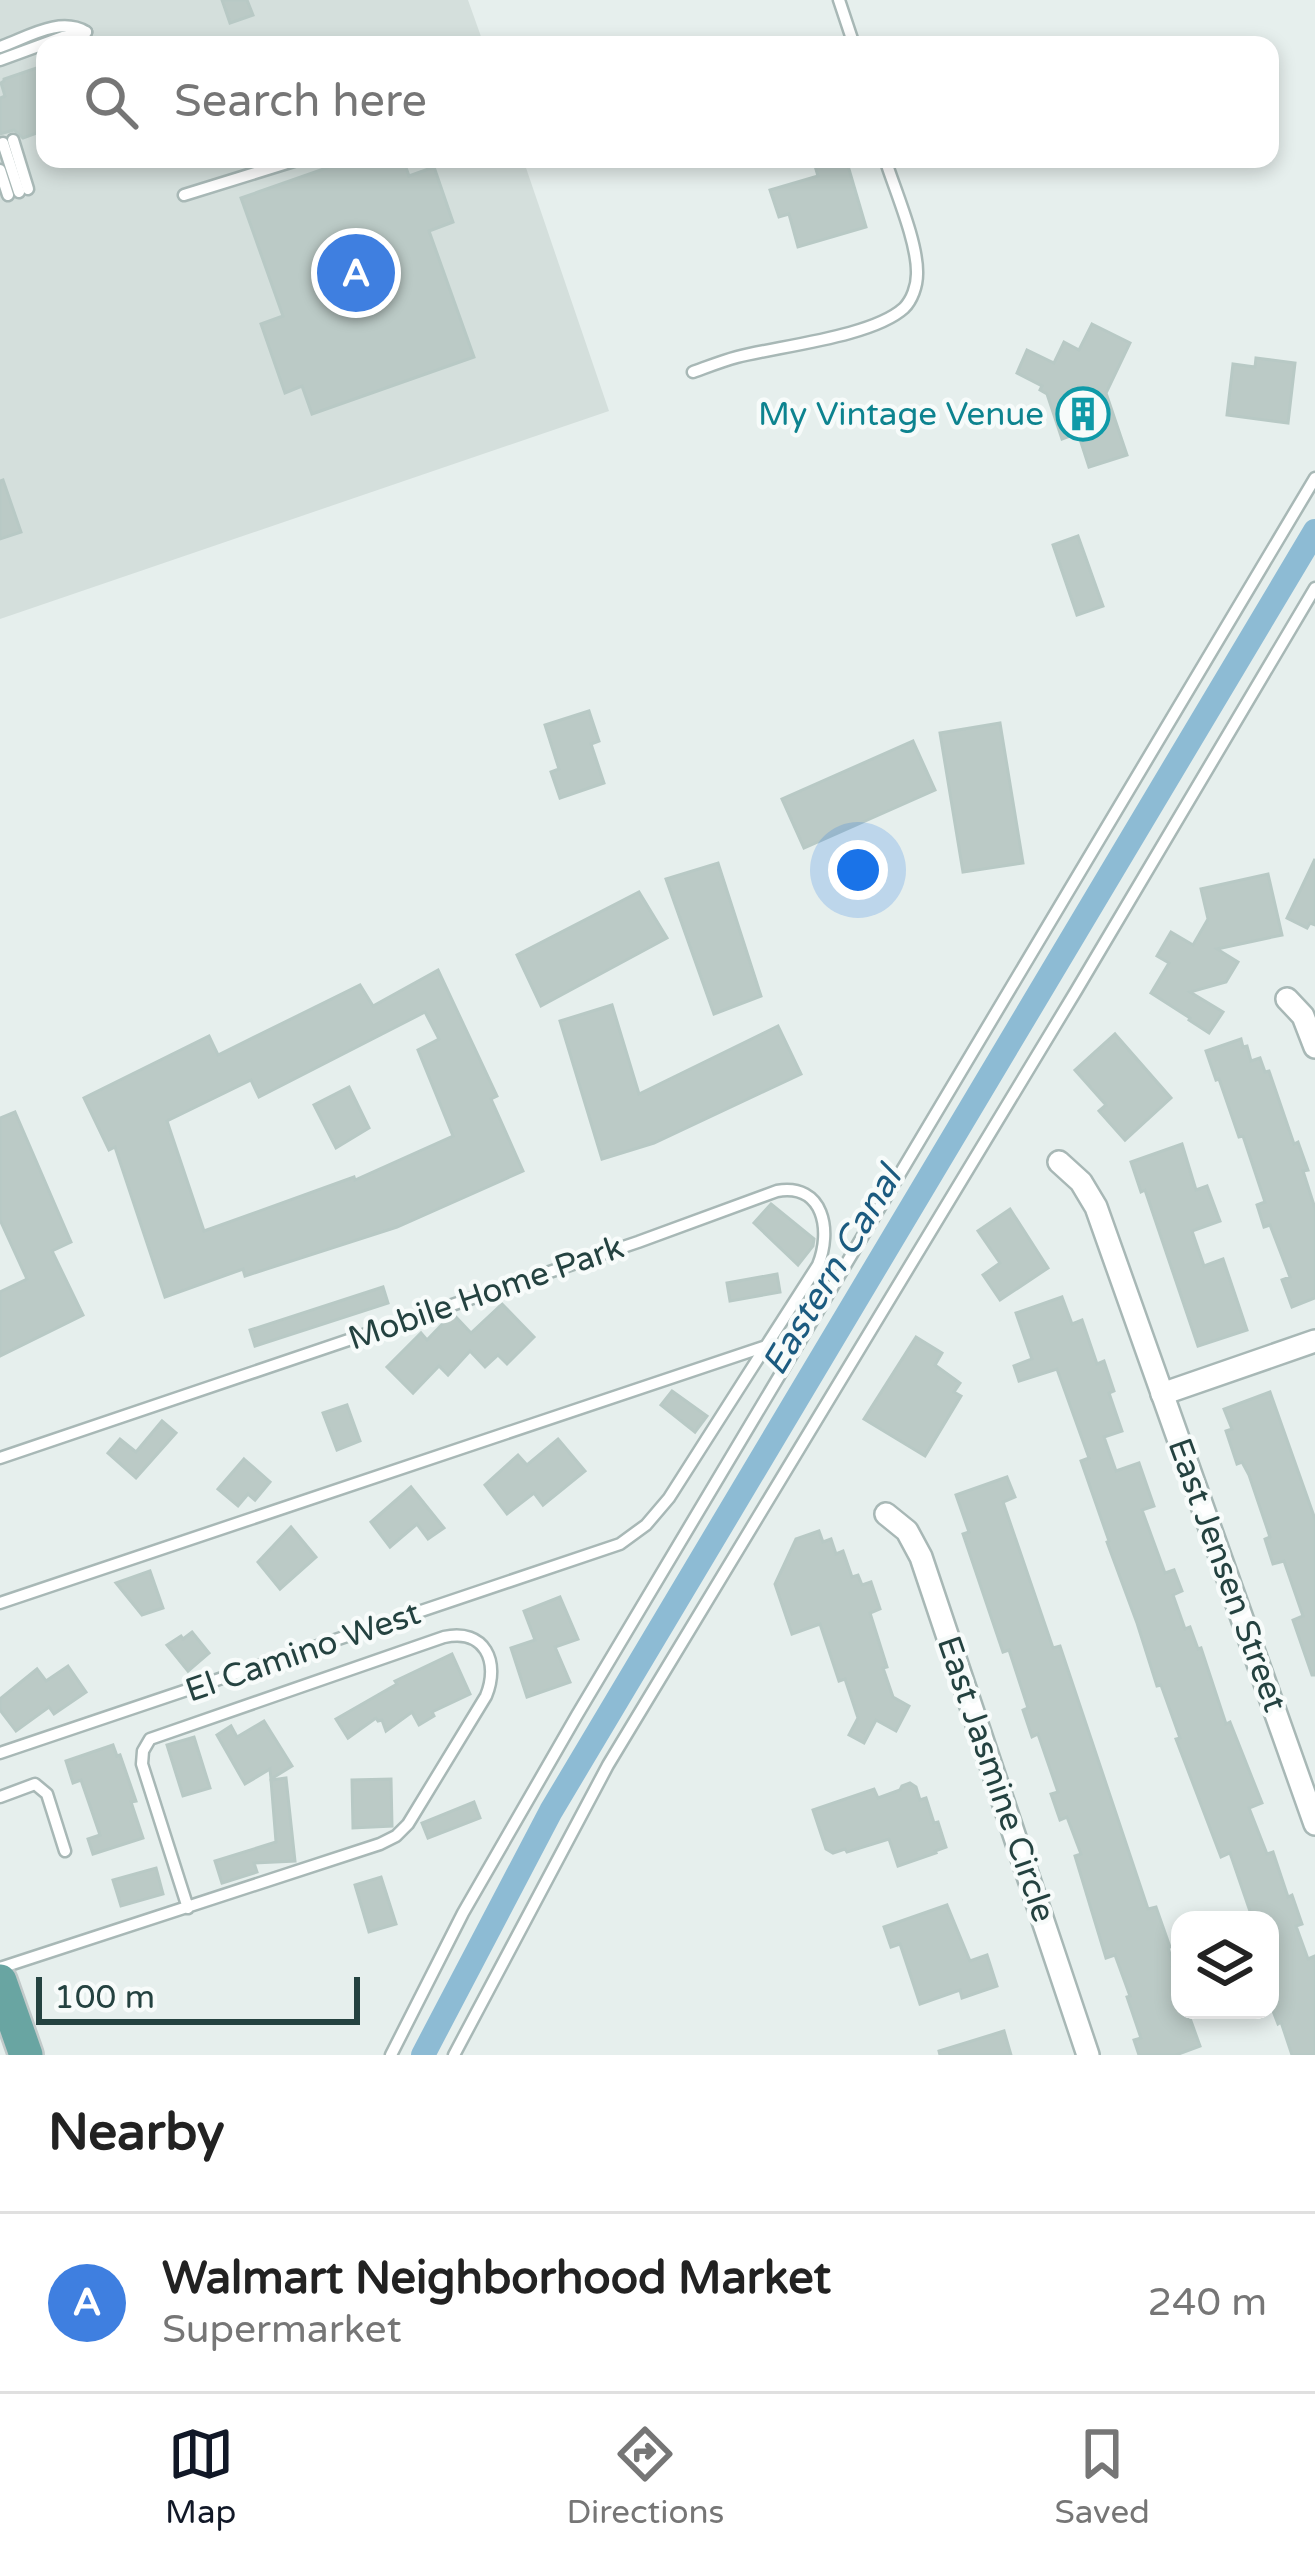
<!DOCTYPE html>
<style>
:root{--surface:#fff;--page:#f6f6f6;--text:#222;--muted:#767676;--line:#e0e0e0;--accent:#111827}
body{margin:0;font-family:"Varela Round",sans-serif;background:var(--page);color:var(--text)}
.controls{position:absolute;right:36px;bottom:36px;display:grid;overflow:hidden;border-radius:24px;box-shadow:0 6px 18px #0003}
.controls button{width:108px;height:108px;display:grid;place-items:center;padding:0;border:0;border-bottom:3px solid var(--line);background:var(--surface);color:var(--text);font:60px sans-serif}
.scale{position:absolute;left:36px;bottom:30px;width:324px;box-sizing:border-box;padding-left:12px;border:6px solid #244240;border-top:0;font-size:33px;line-height:42px;white-space:nowrap;color:#244240;-webkit-text-stroke:9px #f7fbfa;paint-order:stroke}
.you{position:absolute;left:858px;top:870px;width:42px;height:42px;margin:-30px;border:9px solid #fff;border-radius:50%;background:#1a73e8;box-shadow:0 0 0 18px #1a73e833}
.badge{display:grid;place-items:center;width:78px;height:78px;border-radius:50%;background:var(--accent);color:#fff;font-size:39px;font-weight:700}
.pin{position:absolute;translate:-50% -50%;border:6px solid #fff;box-shadow:0 3px 12px #0006}
.list{margin:0;padding:0;list-style:none}
h2{display:flex;justify-content:space-between;align-items:center;height:156px;margin:0;padding:0 48px;font-size:51px}
h2 small{font-size:39px;font-weight:400;color:var(--muted)}
.list li{display:grid;grid-template-columns:78px 1fr auto;gap:36px;align-items:center;box-sizing:border-box;height:180px;padding:0 48px;border-top:3px solid var(--line)}
.list b{display:block;font-size:45px;white-space:nowrap}
.list p{margin:0;font-size:39px;white-space:nowrap;color:var(--muted)}
.list em{font-size:39px;font-style:normal;color:var(--muted)}
.icon{flex:none;width:66px;height:66px;fill:none;stroke:currentColor;stroke-width:2;stroke-linecap:round;stroke-linejoin:round}
.map{position:relative;flex:none;width:1315px;height:2055px;overflow:hidden}
.search{position:absolute;background:var(--surface);box-shadow:0 6px 18px #0003;left:36px;right:36px;top:36px;height:132px;display:flex;align-items:center;gap:30px;box-sizing:border-box;padding:0 42px;border-radius:24px;color:var(--muted);font-size:45px}
.sheet{height:336px;background:var(--surface)}
nav{display:flex;justify-content:space-around;align-items:center;box-sizing:border-box;height:168px;border-top:3px solid var(--line);background:var(--surface);font-size:33px;color:var(--muted)}
nav a{display:grid;justify-items:center;gap:6px}
nav .on{color:var(--accent)}
.map>svg:first-child{display:block}
.built{fill:#d4dfdc}
.lines{fill:none;stroke-linecap:round;stroke-linejoin:round}
.canal{stroke:#8dbbd4;stroke-width:24}
.building{fill:#bbcac6;stroke:#b8c9c5;stroke-width:3;fill-rule:evenodd}
.lane-casing{stroke:#a8b8b6;stroke-width:15}
.street-casing{stroke:#a8b8b6;stroke-width:26}
.primary-casing{stroke:#c2caca;stroke-width:38}
.lane{stroke:#fff;stroke-width:10}
.street{stroke:#fff;stroke-width:21}
.primary{stroke:#69a5a2;stroke-width:33}
.labels{text-anchor:middle;dominant-baseline:central;stroke-width:9;stroke-linejoin:round;paint-order:stroke}
.culture-label{font-size:33px;fill:#0d838f;stroke:#f7fbfa;text-anchor:end}
.street-label{font-size:33px;fill:#244240;stroke:#f7fbfa}
.water-label{font-size:36px;font-style:italic;fill:#1b5b80;stroke:#f7fbfa}
</style>
<div class="map">
<svg width="1315" height="2055" viewBox="0 0 1315 2055">
<rect width="100%" height="100%" fill="#e6efed"/>
<path class="built" d="M 0,0 L 468,0 L 484,45 L 45,45 L 45,159 L 523,159 L 609,411 L 0,619 Z"/>
<g class="lines">
<path class="canal" d="M 423,2055 L 551,1811 L 1315,531"/>
</g>
<g class="building">
<path d="M 222,0 L 247,0 L 253,15 L 230,23 Z"/>
<path d="M 45,65 L 45,130 L 23,138 L 14,130 L 0,134 L 0,98 L 5,96 L 1,83 L 4,81 L 4,79 Z"/>
<path d="M 352,159 L 403,159 L 409,176 L 434,167 L 453,222 L 429,231 L 474,357 L 312,414 L 302,386 L 285,393 L 261,324 L 283,316 L 241,198 Z"/>
<path d="M 813,159 L 846,159 L 866,227 L 798,247 L 789,214 L 779,217 L 770,190 L 818,176 Z"/>
<path d="M 1092,324 L 1130,343 L 1106,393 L 1127,455 L 1089,467 L 1078,433 L 1062,439 L 1047,394 L 1040,390 L 1042,386 L 1017,373 L 1027,350 L 1054,363 L 1064,342 L 1079,350 Z"/>
<path d="M 1256,358 L 1295,363 L 1288,423 L 1227,415 L 1233,364 L 1255,367 Z"/>
<path d="M 3,480 L 21,532 L 0,539 L 0,481 Z"/>
<path d="M 1078,536 L 1103,606 L 1077,615 L 1053,545 Z"/>
<path d="M 589,711 L 599,741 L 591,744 L 604,783 L 560,798 L 551,772 L 559,769 L 545,725 Z"/>
<path d="M 1000,723 L 1023,863 L 963,872 L 940,733 Z"/>
<path d="M 913,741 L 935,790 L 804,848 L 782,799 Z"/>
<path d="M 1315,859 L 1315,925 L 1310,923 L 1307,928 L 1287,918 Z"/>
<path d="M 718,863 L 761,996 L 714,1014 L 666,879 Z"/>
<path d="M 1268,874 L 1282,935 L 1217,949 L 1238,962 L 1226,982 L 1190,992 L 1223,1012 L 1209,1033 L 1189,1020 L 1190,1018 L 1151,993 L 1169,963 L 1157,956 L 1171,932 L 1193,945 L 1208,919 L 1201,889 Z"/>
<path d="M 639,892 L 667,938 L 541,1006 L 517,955 Z"/>
<path d="M 438,970 L 497,1096 L 491,1099 L 523,1171 L 397,1227 L 245,1276 L 243,1269 L 165,1297 L 115,1147 L 109,1150 L 84,1098 L 209,1036 L 218,1055 L 360,985 L 373,1006 ZM 425,1012 L 439,1039 L 418,1050 L 453,1136 L 355,1180 L 354,1177 L 204,1231 L 167,1121 L 251,1080 L 259,1097 Z"/>
<path d="M 612,1005 L 639,1094 L 778,1026 L 801,1074 L 654,1143 L 602,1159 L 560,1021 Z"/>
<path d="M 1115,1034 L 1171,1098 L 1125,1140 L 1099,1111 L 1106,1105 L 1075,1070 Z"/>
<path d="M 1241,1039 L 1243,1047 L 1247,1046 L 1251,1061 L 1260,1058 L 1265,1072 L 1269,1071 L 1294,1144 L 1298,1142 L 1308,1170 L 1303,1171 L 1315,1208 L 1315,1298 L 1292,1307 L 1282,1280 L 1290,1277 L 1270,1225 L 1264,1227 L 1257,1205 L 1265,1202 L 1243,1136 L 1239,1137 L 1219,1079 L 1216,1080 L 1206,1051 Z"/>
<path d="M 349,1087 L 369,1128 L 336,1148 L 314,1105 Z"/>
<path d="M 15,1112 L 71,1242 L 52,1251 L 83,1315 L 0,1356 L 0,1292 L 27,1279 L 0,1220 L 0,1118 Z"/>
<path d="M 1182,1144 L 1196,1190 L 1207,1186 L 1220,1221 L 1192,1231 L 1204,1266 L 1223,1259 L 1247,1330 L 1198,1346 L 1145,1190 L 1141,1192 L 1131,1162 Z"/>
<path d="M 771,1204 L 814,1239 L 813,1246 L 798,1265 L 754,1223 Z"/>
<path d="M 1010,1209 L 1048,1268 L 1000,1300 L 983,1275 L 1000,1263 L 978,1231 Z"/>
<path d="M 777,1274 L 780,1292 L 730,1301 L 727,1283 Z"/>
<path d="M 383,1287 L 388,1303 L 255,1346 L 250,1330 Z"/>
<path d="M 1062,1297 L 1072,1324 L 1082,1320 L 1097,1364 L 1104,1361 L 1114,1391 L 1109,1393 L 1122,1431 L 1104,1437 L 1116,1471 L 1139,1463 L 1154,1506 L 1142,1510 L 1165,1573 L 1174,1570 L 1182,1591 L 1173,1595 L 1185,1629 L 1190,1627 L 1198,1649 L 1201,1648 L 1226,1724 L 1230,1722 L 1262,1803 L 1249,1808 L 1267,1854 L 1273,1852 L 1288,1897 L 1292,1895 L 1302,1924 L 1296,1926 L 1308,1959 L 1315,1956 L 1315,2055 L 1292,2055 L 1281,2022 L 1278,2024 L 1270,2003 L 1270,1920 L 1253,1920 L 1230,1853 L 1221,1857 L 1176,1739 L 1180,1738 L 1161,1685 L 1157,1686 L 1137,1623 L 1107,1542 L 1109,1541 L 1081,1461 L 1089,1458 L 1057,1369 L 1019,1381 L 1014,1366 L 1032,1359 L 1016,1313 Z"/>
<path d="M 502,1304 L 534,1337 L 507,1364 L 498,1355 L 485,1367 L 470,1351 L 448,1375 L 439,1366 L 413,1393 L 387,1367 L 421,1333 L 427,1340 L 450,1316 L 454,1315 L 471,1333 Z"/>
<path d="M 916,1337 L 942,1353 L 935,1365 L 960,1383 L 954,1392 L 961,1396 L 925,1456 L 864,1419 Z"/>
<path d="M 672,1391 L 707,1416 L 695,1432 L 661,1405 Z"/>
<path d="M 1270,1392 L 1315,1519 L 1315,1675 L 1312,1675 L 1293,1620 L 1303,1616 L 1284,1561 L 1273,1564 L 1265,1539 L 1270,1537 L 1249,1475 L 1242,1462 L 1237,1464 L 1226,1431 L 1232,1429 L 1224,1409 Z"/>
<path d="M 347,1405 L 360,1441 L 337,1450 L 323,1413 Z"/>
<path d="M 162,1421 L 176,1433 L 136,1478 L 108,1453 L 120,1439 L 136,1452 Z"/>
<path d="M 558,1439 L 585,1471 L 543,1505 L 534,1493 L 507,1514 L 485,1485 L 518,1455 L 527,1465 Z"/>
<path d="M 244,1459 L 270,1482 L 255,1500 L 248,1494 L 238,1506 L 218,1489 Z"/>
<path d="M 1007,1477 L 1015,1497 L 1003,1502 L 1053,1648 L 1060,1646 L 1148,1909 L 1156,1907 L 1170,1947 L 1168,1948 L 1174,1966 L 1172,1967 L 1180,1990 L 1180,2010 L 1187,2010 L 1200,2046 L 1176,2055 L 1139,2055 L 1134,2040 L 1141,2038 L 1127,1997 L 1130,1996 L 1115,1955 L 1106,1958 L 1075,1856 L 1081,1854 L 1067,1817 L 1060,1820 L 1051,1794 L 1058,1792 L 1038,1734 L 1032,1737 L 1023,1710 L 1028,1708 L 1009,1650 L 1003,1652 L 963,1534 L 969,1532 L 956,1495 Z"/>
<path d="M 411,1487 L 444,1528 L 428,1539 L 417,1524 L 390,1547 L 371,1522 Z"/>
<path d="M 291,1527 L 316,1557 L 280,1589 L 258,1562 Z"/>
<path d="M 819,1531 L 823,1542 L 831,1539 L 836,1554 L 843,1551 L 852,1577 L 858,1575 L 862,1585 L 871,1582 L 880,1609 L 870,1613 L 887,1667 L 883,1668 L 893,1697 L 909,1706 L 896,1731 L 876,1720 L 864,1743 L 849,1735 L 858,1718 L 845,1679 L 839,1681 L 820,1624 L 792,1634 L 775,1584 L 796,1539 Z"/>
<path d="M 150,1571 L 163,1608 L 142,1615 L 116,1583 Z"/>
<path d="M 560,1597 L 578,1639 L 555,1647 L 570,1682 L 527,1697 L 511,1648 L 535,1640 L 524,1611 Z"/>
<path d="M 192,1632 L 209,1653 L 188,1671 L 167,1645 L 181,1636 L 183,1639 Z"/>
<path d="M 452,1654 L 470,1694 L 432,1712 L 434,1716 L 419,1725 L 412,1712 L 386,1731 L 382,1720 L 378,1721 L 376,1718 L 348,1738 L 336,1719 L 397,1684 L 395,1681 Z"/>
<path d="M 68,1666 L 86,1692 L 54,1714 L 49,1707 L 16,1731 L 0,1710 L 0,1699 L 37,1669 L 46,1681 Z"/>
<path d="M 264,1721 L 292,1766 L 271,1779 L 270,1769 L 245,1784 L 217,1735 L 231,1726 L 237,1737 Z"/>
<path d="M 194,1737 L 210,1788 L 183,1796 L 167,1745 Z"/>
<path d="M 113,1745 L 117,1756 L 120,1755 L 136,1801 L 131,1802 L 143,1838 L 93,1854 L 88,1839 L 100,1835 L 81,1780 L 73,1783 L 66,1761 Z"/>
<path d="M 286,1778 L 295,1861 L 254,1863 L 257,1872 L 222,1883 L 215,1861 L 276,1842 L 271,1780 Z"/>
<path d="M 391,1779 L 392,1826 L 353,1828 L 352,1780 Z"/>
<path d="M 910,1783 L 916,1787 L 920,1800 L 926,1798 L 934,1823 L 938,1822 L 946,1847 L 935,1851 L 936,1853 L 898,1866 L 889,1839 L 847,1852 L 845,1849 L 833,1853 L 826,1849 L 813,1810 L 874,1789 L 878,1798 L 900,1790 L 902,1786 Z"/>
<path d="M 474,1802 L 480,1818 L 428,1838 L 422,1823 Z"/>
<path d="M 156,1868 L 163,1894 L 121,1906 L 113,1880 Z"/>
<path d="M 381,1877 L 396,1924 L 369,1932 L 355,1885 Z"/>
<path d="M 947,1905 L 970,1961 L 987,1955 L 997,1986 L 962,1998 L 960,1990 L 920,2004 L 900,1944 L 891,1947 L 884,1927 Z"/>
<path d="M 1004,2031 L 1011,2055 L 940,2055 L 939,2051 Z"/>
</g>
<g class="lines">
<g class="lane-casing">
<g id="lane">
<path d="M 839,0 L 854,45"/>
<path d="M 0,47 C 26,38 60,16 86,32"/>
<path d="M 0,60 L 63,37 L 86,32"/>
<path d="M 13,140 L 28,189"/>
<path d="M 3,143 L 19,192"/>
<path d="M 0,170 L 8,195"/>
<path d="M 184,195 L 300,159"/>
<path d="M 693,372 C 707,367 722,361 737,357 C 779,346 872,337 904,308 C 912,300 917,286 917,274 C 918,243 895,190 885,159"/>
<path d="M 0,1458 L 638,1242 L 777,1191 C 824,1183 832,1231 818,1265 L 766,1346 L 0,1603"/>
<path d="M 0,1753 L 620,1544 L 646,1525 L 669,1498 L 766,1346"/>
<path d="M 0,1797 L 35,1784 L 47,1794 L 65,1851"/>
<path d="M 0,1968 L 380,1844 L 396,1836 L 408,1824 L 486,1696 C 500,1662 485,1628 444,1637 L 150,1739 L 143,1751 L 142,1764 L 188,1908"/>
<path d="M 391,2055 L 463,1913 L 577,1715 L 1315,478"/>
<path d="M 454,2055 L 608,1765 L 1076,991 L 1315,588"/>
</g>
</g>
<g class="street-casing">
<g id="street">
<path d="M 1287,999 L 1303,1016 L 1315,1047"/>
<path d="M 1059,1162 L 1081,1182 L 1096,1207 L 1315,1824"/>
<path d="M 1162,1394 L 1315,1341"/>
<path d="M 886,1514 L 907,1531 L 921,1557 L 1088,2055"/>
</g>
</g>
<g class="primary-casing">
<path id="primary" d="M 0,1981 L 26,2055"/>
</g>
<use href="#lane" class="lane"/>
<use href="#street" class="street"/>
<use href="#primary" class="primary"/>
</g>
<defs>
<g id="building-ring" transform="scale(2.7)"><circle r="9.5" fill="#f7fbfa" stroke="#0f9aa8" stroke-width="1.5"/><path d="M-4-6H4V6H1V3H-1V6H-4ZM-2.5-4.3h1.7v1.8h-1.7ZM.8-4.3h1.7v1.8H.8ZM-2.5-1h1.7V.8h-1.7ZM.8-1h1.7V.8H.8Z" fill="#0f9aa8"/></g>
</defs>
<g fill-rule="evenodd">
<use href="#building-ring" x="1083" y="414"/>
</g>
<g class="labels">
<g class="culture-label">
<text x="1044" y="414">My Vintage Venue</text>
</g>
<g class="street-label">
<text transform="translate(486 1293) rotate(-19)">Mobile Home Park</text>
<text transform="translate(1227 1575) rotate(70)">East Jensen Street</text>
<text transform="translate(303 1652) rotate(-19)">El Camino West</text>
<text transform="translate(996 1779) rotate(71)">East Jasmine Circle</text>
</g>
<g class="water-label">
<text transform="translate(832 1271) rotate(-59)">Eastern Canal</text>
</g>
</g>
</svg>
<div class="controls">
<button><svg class="icon" aria-label="layers" viewBox="0 0 24 24"><path d="M12 4l9 5-9 5-9-5zM3 14l9 5 9-5"/></svg></button>
</div>
<div class="scale">100 m</div>
<div class="you"></div>
<div class="pin badge" style="left:356px;top:273px;background:#3f7fe0">A</div>
<div class="search"><svg class="icon" aria-label="search" viewBox="0 0 24 24"><circle cx="10" cy="10" r="6"/><path d="M15 15l6 6"/></svg>Search here</div>
</div>
<section class="sheet">
<h2>Nearby<small></small></h2>
<ul class="list">
<li><span class="badge" style="background:#3f7fe0">A</span><div><b>Walmart Neighborhood Market</b><p>Supermarket</p></div><em>240 m</em></li>
</ul>
</section>
<nav>
<a class="on"><svg class="icon" aria-label="map" viewBox="0 0 24 24"><path d="M3 6l6-2 6 2 6-2v14l-6 2-6-2-6 2zM9 4v14M15 6v14"/></svg>Map</a>
<a><svg class="icon" aria-label="directions" viewBox="0 0 24 24"><path d="M12 3l9 9-9 9-9-9zM9 14v-3h6M13 9l2 2-2 2"/></svg>Directions</a>
<a><svg class="icon" aria-label="saved" viewBox="0 0 24 24"><path d="M7 4h10v16l-5-4-5 4z"/></svg>Saved</a>
</nav>
